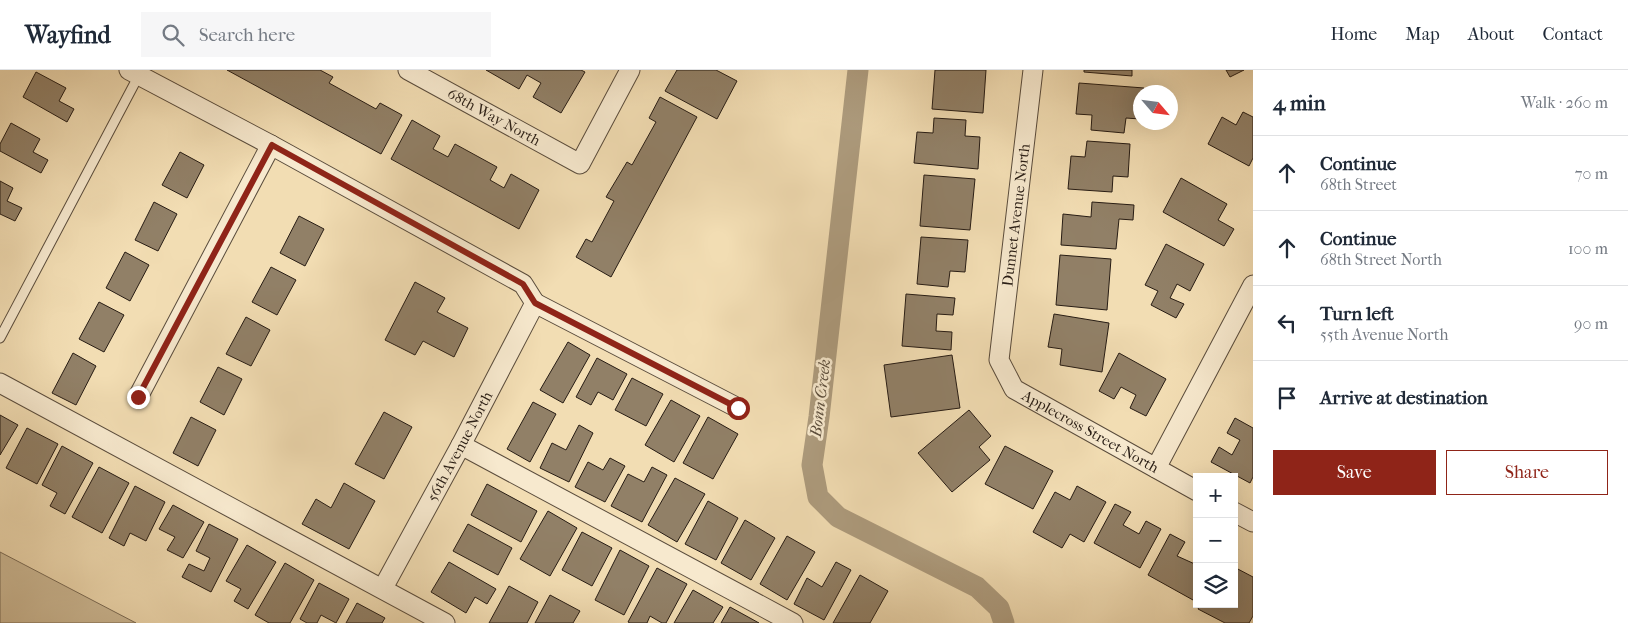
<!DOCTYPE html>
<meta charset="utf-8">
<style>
:root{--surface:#fff;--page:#f6f6f7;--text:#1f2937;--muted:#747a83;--line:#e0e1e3;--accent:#8f2418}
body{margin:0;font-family:"IM FELL French Canon",serif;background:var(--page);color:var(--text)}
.controls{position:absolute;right:15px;bottom:15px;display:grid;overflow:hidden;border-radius:0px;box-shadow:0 5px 20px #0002}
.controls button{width:45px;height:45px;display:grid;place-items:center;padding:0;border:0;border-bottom:1px solid var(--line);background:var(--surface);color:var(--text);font:25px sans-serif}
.compass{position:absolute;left:1133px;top:15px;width:45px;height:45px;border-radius:50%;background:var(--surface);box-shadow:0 5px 20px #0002;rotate:118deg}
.stop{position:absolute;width:15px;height:15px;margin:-11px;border:4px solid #8f2418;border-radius:50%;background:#fff}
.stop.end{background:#8f2418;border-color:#fff;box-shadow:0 1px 5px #0008}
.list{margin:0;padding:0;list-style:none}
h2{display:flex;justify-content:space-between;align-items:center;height:65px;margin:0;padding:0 20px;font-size:21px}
h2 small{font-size:16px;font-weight:400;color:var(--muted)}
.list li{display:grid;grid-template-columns:32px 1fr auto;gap:15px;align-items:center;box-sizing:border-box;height:75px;padding:0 20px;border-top:1px solid var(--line)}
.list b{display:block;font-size:19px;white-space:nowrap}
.list p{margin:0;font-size:16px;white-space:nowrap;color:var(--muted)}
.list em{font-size:16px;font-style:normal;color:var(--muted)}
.actions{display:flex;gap:10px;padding:15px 20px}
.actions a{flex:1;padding:11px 0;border:1px solid var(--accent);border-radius:0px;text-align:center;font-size:18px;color:var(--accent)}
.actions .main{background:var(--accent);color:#fff}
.icon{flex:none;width:28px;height:28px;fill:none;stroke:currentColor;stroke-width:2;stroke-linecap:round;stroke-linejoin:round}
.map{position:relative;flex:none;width:1253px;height:553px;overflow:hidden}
header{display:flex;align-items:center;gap:30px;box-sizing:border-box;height:70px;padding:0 25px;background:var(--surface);border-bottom:1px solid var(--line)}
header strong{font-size:24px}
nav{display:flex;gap:28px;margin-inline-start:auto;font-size:18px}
.search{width:350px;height:45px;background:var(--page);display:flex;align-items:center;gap:12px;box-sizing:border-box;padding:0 18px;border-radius:0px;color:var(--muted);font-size:19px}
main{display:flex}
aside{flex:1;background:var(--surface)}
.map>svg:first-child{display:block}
.green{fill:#cfbc98;stroke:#7b6c56}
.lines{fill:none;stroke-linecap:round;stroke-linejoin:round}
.canal{stroke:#ad9b7d;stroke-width:21}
.building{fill:#918067;stroke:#271c14}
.lane-casing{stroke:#5a4c3c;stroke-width:11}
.street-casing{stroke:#5a4c3c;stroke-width:21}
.lane{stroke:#f7e9ce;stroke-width:9}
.street{stroke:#f7e9ce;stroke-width:19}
.route{stroke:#8f2418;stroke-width:6}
.labels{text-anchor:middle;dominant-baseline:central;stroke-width:5;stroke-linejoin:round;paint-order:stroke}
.street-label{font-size:15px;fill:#271c14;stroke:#f7e9ce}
.water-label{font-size:16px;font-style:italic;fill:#5d4f3e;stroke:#f7e9ce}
</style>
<header>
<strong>Wayfind</strong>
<div class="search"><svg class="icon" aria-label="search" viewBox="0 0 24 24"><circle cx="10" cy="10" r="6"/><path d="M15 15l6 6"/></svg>Search here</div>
<nav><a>Home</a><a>Map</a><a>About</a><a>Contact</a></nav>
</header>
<main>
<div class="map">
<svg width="1253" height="553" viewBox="0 0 1253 553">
<rect width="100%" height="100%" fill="#f2ddb3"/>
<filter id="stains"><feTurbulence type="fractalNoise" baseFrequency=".004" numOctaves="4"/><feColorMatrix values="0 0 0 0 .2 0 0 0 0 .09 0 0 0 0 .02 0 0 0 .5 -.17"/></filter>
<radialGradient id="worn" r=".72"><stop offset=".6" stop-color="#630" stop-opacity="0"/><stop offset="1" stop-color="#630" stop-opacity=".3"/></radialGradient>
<path class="green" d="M 0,482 L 136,553 L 0,553 Z"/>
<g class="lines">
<path class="canal" d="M 858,0 L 819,347 L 812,395 L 818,427 L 838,447 L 977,517 L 999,538 L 1004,553"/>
</g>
<g class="building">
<path d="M 227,0 L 320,0 L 333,7 L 329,13 L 376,39 L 380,33 L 402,45 L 381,84 Z"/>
<path d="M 486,0 L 581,0 L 585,2 L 561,43 L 533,27 L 541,13 L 527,5 L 519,19 Z"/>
<path d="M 677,0 L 716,0 L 737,11 L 717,49 L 665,21 Z"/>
<path d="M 935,0 L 986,0 L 983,43 L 932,39 Z"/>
<path d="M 1084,0 L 1132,0 L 1132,6 L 1084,2 Z"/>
<path d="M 1226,0 L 1244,0 L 1230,7 Z"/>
<path d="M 36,2 L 66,18 L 59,31 L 74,39 L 67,52 L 23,27 Z"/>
<path d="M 1079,13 L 1144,18 L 1144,22 L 1140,22 L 1140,49 L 1126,48 L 1124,63 L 1091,60 L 1092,45 L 1076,44 Z"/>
<path d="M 660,27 L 697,47 L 611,207 L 576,187 L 586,169 L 592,172 L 614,131 L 606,127 L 627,92 L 632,95 L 656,52 L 649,48 Z"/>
<path d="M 1243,42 L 1253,47 L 1253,88 L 1249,96 L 1208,74 L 1222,47 L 1236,55 Z"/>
<path d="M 934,48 L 966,50 L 965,66 L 980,67 L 978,99 L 914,93 L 917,62 L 933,63 Z"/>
<path d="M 412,50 L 440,66 L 433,79 L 448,87 L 455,74 L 497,97 L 490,110 L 504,118 L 511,104 L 539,120 L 519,159 L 391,89 Z"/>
<path d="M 11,53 L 40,69 L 33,82 L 48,90 L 41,103 L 0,81 L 0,74 Z"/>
<path d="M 1087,71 L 1130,74 L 1128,107 L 1113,106 L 1112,122 L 1068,119 L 1071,86 L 1085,87 Z"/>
<path d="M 180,82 L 204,95 L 187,128 L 162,115 Z"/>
<path d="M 924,105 L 975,109 L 970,160 L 920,156 Z"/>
<path d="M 1181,108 L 1227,134 L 1218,150 L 1234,159 L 1224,176 L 1163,142 Z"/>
<path d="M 0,111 L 13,118 L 7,131 L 22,138 L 15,151 L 0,144 Z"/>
<path d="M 154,132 L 177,144 L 158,181 L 135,170 Z"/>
<path d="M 1092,132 L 1134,135 L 1133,150 L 1119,149 L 1116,179 L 1061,175 L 1063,144 L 1091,147 Z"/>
<path d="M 299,146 L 324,159 L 305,196 L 280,183 Z"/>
<path d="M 921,167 L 968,170 L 965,202 L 950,201 L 948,217 L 917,214 Z"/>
<path d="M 1166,174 L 1204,194 L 1190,221 L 1177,214 L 1170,228 L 1184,234 L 1176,248 L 1151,235 L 1158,221 L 1145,215 Z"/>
<path d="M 125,182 L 149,195 L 130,231 L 106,218 Z"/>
<path d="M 1060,185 L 1111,189 L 1107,240 L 1056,235 Z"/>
<path d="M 271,197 L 296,210 L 277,245 L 252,232 Z"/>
<path d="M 415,212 L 445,228 L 437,242 L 468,258 L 454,287 L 423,271 L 415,285 L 385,270 Z"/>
<path d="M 906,224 L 955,228 L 953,245 L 937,244 L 936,261 L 952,262 L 951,280 L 902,276 Z"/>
<path d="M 99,232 L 124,245 L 104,282 L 79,269 Z"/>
<path d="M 1054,244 L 1109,253 L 1102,302 L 1060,295 L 1062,279 L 1048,277 Z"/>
<path d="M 246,247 L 270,260 L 251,296 L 226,284 Z"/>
<path d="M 568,272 L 590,285 L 563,333 L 540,320 Z"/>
<path d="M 73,283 L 96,296 L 76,335 L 52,323 Z"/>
<path d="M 1119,283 L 1166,309 L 1146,346 L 1130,338 L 1136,325 L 1121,317 L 1114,329 L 1099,321 Z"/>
<path d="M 952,285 L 960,338 L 891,347 L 884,295 Z"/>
<path d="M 597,288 L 627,304 L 613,330 L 598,322 L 591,335 L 576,327 Z"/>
<path d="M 218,297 L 242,309 L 224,345 L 200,332 Z"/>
<path d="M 632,308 L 663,324 L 646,356 L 615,340 Z"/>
<path d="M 671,330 L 700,346 L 674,392 L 645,375 Z"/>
<path d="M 533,332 L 556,344 L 530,392 L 507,379 Z"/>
<path d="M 969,340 L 991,366 L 979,377 L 990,390 L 952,422 L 918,383 Z"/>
<path d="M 384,342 L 412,357 L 384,409 L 355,394 Z"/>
<path d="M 0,345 L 18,355 L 0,385 Z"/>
<path d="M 191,347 L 216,360 L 198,396 L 173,383 Z"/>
<path d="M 708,347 L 738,364 L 713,409 L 683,393 Z"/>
<path d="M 1235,348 L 1253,358 L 1253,407 L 1250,413 L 1211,392 L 1219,377 L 1232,385 L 1240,370 L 1227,363 Z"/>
<path d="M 579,355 L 593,363 L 569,412 L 540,398 L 552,373 L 566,380 Z"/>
<path d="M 27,358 L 58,374 L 37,414 L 6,398 Z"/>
<path d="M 62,376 L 93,393 L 65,444 L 50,436 L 57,423 L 42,415 Z"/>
<path d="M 1005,376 L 1053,401 L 1033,439 L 985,414 Z"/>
<path d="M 610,388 L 625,396 L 605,432 L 575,417 L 588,392 L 603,400 Z"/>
<path d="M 99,397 L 129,413 L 102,463 L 72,447 Z"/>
<path d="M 652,397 L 667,405 L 642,452 L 611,436 L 628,404 L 644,412 Z"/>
<path d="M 675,408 L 705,424 L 677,472 L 648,455 Z"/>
<path d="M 344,413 L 375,431 L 349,479 L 302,454 L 316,429 L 331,438 Z"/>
<path d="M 487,414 L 537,441 L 521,472 L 471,445 Z"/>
<path d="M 135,416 L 165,432 L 146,471 L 130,463 L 124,476 L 109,468 Z"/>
<path d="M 1077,416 L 1106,432 L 1084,472 L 1070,464 L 1062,478 L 1033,462 L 1055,422 L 1070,430 Z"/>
<path d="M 708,431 L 738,448 L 716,490 L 685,474 Z"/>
<path d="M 1115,434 L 1131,442 L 1123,455 L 1139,464 L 1146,451 L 1161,459 L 1140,498 L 1094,473 Z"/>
<path d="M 173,435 L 204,452 L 183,488 L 167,480 L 175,467 L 159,459 Z"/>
<path d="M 548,441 L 577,458 L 550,506 L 520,489 Z"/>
<path d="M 745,450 L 775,468 L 751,510 L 721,493 Z"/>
<path d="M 209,454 L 238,469 L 211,522 L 182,507 L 189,494 L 204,501 L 210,488 L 196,481 Z"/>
<path d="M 468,454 L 512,478 L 498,505 L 453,481 Z"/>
<path d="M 582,462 L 612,478 L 592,516 L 562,500 Z"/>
<path d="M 1170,464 L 1185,472 L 1177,486 L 1197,495 L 1197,523 L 1193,530 L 1148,505 Z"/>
<path d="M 787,466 L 815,482 L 787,530 L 760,514 Z"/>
<path d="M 247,475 L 276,492 L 248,539 L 234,531 L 241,519 L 226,511 Z"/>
<path d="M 620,480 L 649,496 L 624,545 L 595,530 Z"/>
<path d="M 449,492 L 496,519 L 487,534 L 475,527 L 466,543 L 431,522 Z"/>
<path d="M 836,492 L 851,500 L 824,550 L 794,534 L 807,508 L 822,517 Z"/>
<path d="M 285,493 L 314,510 L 290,553 L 269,553 L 255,545 Z"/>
<path d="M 1234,497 L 1253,507 L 1253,546 L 1249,553 L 1225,553 L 1198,539 L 1201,534 L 1234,534 Z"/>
<path d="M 657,498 L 687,514 L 666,553 L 662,553 L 650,546 L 647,553 L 630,553 L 628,552 Z"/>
<path d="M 860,505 L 888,521 L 870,553 L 833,553 Z"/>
<path d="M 319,513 L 349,529 L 336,553 L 321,545 L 317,553 L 307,553 L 300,549 Z"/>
<path d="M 509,516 L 538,532 L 527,553 L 489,553 Z"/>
<path d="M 693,520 L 723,537 L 713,553 L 674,553 Z"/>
<path d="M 550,525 L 580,541 L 573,553 L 535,553 Z"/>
<path d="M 357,533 L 385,548 L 382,553 L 346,553 Z"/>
<path d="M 730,537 L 759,553 L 721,553 Z"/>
</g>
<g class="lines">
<g class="lane-casing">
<path id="lane" d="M 0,268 L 139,5"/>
</g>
<g class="street-casing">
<g id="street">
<path d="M 129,0 L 271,75 L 523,214 L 535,233"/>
<path id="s1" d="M 408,0 L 580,94 L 630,0"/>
<path id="s2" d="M 1033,0 L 999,290 L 1014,319 L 1197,421"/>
<path d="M 535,233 L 738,338"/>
<path d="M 0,313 L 445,553"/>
<path d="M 138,327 L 271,75"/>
<path d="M 461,375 L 793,553"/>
<path d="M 1156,398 L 1253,215"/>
<path d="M 1234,442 L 1253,452"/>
<path id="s3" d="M 383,518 L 461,375 L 535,233"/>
</g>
</g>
<use href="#lane" class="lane"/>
<use href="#street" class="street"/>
</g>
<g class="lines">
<path class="route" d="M 138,327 L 272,75 L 523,214 L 535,233 L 738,338"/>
</g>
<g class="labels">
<g class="street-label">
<text stroke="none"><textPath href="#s1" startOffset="98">68th Way North</textPath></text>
<text transform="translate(1016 145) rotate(-83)">Dunnet Avenue North</text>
<text stroke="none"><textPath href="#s2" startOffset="412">Applecross Street North</textPath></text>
<text stroke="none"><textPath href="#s3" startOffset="161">56th Avenue North</textPath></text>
</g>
<g class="water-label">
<text transform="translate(820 328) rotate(-83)">Bonn Creek</text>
</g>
</g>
<rect width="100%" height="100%" filter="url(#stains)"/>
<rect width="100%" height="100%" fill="url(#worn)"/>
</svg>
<div class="controls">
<button>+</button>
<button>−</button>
<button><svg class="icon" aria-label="layers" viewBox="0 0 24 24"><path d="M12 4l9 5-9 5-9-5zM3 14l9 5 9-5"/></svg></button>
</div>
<svg class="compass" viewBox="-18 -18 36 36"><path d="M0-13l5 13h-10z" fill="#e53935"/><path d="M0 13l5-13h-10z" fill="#747a83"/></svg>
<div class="stop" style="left:738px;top:338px"></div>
<div class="stop end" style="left:138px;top:327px"></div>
</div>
<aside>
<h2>4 min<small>Walk · 260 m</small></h2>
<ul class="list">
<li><svg class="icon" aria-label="ahead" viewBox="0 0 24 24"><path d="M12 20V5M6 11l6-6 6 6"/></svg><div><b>Continue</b><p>68th Street</p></div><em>70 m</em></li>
<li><svg class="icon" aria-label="ahead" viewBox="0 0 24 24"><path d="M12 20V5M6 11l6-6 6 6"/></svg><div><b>Continue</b><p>68th Street North</p></div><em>100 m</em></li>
<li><svg class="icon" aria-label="left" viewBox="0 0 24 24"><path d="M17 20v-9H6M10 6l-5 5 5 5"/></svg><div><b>Turn left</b><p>55th Avenue North</p></div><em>90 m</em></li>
<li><svg class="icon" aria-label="arrive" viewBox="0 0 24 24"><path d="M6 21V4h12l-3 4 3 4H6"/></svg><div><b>Arrive at destination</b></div></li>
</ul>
<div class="actions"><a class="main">Save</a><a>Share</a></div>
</aside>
</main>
